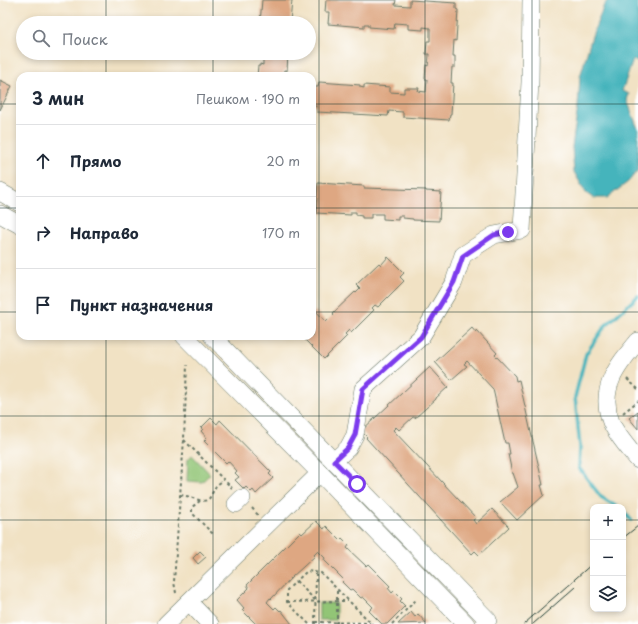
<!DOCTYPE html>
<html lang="ru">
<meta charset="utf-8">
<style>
:root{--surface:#fff;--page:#f6f6f7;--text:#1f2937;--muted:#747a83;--line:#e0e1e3}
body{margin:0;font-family:"Playpen Sans",sans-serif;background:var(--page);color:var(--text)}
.controls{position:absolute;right:12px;bottom:12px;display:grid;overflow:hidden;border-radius:8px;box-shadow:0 2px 6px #0003}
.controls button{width:36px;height:36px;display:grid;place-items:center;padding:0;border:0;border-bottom:1px solid var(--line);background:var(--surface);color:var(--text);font:20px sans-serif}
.stop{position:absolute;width:12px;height:12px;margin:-9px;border:3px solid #7c3aed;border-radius:50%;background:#fff}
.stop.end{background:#7c3aed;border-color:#fff;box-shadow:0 1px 4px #0008}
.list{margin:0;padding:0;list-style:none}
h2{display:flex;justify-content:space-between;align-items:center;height:52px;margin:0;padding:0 16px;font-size:17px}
h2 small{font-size:13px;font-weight:400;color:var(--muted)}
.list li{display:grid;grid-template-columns:26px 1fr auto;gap:12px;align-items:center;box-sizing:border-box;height:72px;padding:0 16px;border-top:1px solid var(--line)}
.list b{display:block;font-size:15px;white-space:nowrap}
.list em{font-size:13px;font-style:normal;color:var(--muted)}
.icon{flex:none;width:22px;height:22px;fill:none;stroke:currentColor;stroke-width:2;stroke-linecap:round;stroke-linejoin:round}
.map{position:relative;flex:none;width:638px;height:624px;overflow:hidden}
.search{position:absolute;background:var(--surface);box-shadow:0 2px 6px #0003;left:16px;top:16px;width:300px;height:44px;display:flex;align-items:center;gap:10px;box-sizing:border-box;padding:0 14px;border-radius:22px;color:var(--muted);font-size:15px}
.panel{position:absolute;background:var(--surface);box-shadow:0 2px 6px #0003;left:16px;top:72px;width:300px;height:268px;border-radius:12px}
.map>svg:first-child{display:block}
.green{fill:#92c576;stroke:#588155}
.water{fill:#45b4bc;stroke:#327878}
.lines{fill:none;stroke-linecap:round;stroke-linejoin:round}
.stream{stroke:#45b4bc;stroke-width:3.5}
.building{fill:#dea782}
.minor-casing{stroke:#687766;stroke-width:18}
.path{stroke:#687766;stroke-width:2;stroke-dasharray:3 3;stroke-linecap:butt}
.minor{stroke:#fff;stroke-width:17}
.tram{stroke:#1f3d34;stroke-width:1}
.route{stroke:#7c3aed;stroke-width:5}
.grid{fill:none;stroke:#1f3d34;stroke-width:1;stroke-opacity:0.55}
</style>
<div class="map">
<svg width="638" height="624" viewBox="0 0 638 624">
<rect width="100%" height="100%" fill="#fff"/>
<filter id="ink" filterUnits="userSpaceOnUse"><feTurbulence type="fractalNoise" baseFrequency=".025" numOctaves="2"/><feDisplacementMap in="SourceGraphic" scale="8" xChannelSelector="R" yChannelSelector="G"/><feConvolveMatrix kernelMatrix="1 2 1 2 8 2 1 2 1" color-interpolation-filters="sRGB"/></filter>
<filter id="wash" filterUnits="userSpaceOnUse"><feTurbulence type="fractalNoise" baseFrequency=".012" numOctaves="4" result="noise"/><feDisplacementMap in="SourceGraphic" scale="16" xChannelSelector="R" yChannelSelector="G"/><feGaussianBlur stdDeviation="0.9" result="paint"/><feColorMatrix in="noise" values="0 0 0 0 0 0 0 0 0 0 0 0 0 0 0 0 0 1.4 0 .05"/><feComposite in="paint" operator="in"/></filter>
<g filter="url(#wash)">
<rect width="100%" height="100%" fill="#f1e2c4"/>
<g class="green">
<path d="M 192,455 L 210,474 L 202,482 L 187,481 L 188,459 Z"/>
<rect x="319" y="603" width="17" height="17"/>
</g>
<path class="water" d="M 608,0 L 638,0 L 638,62 L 633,60 L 622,91 L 629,94 L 627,100 L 638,129 L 638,170 L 628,182 L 607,198 L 593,198 L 586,193 L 574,172 L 572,147 L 578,107 L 580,77 L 592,36 L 604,5 Z"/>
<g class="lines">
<g class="stream">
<path d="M 617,507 L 601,497 L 579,468 L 580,447 L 575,397 L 586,354 L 605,326 L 638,296"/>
<path d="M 623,511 L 631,520"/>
</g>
</g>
<g id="blocks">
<g class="building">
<path d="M 262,0 L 292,0 L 290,23 L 260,23 Z"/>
<path d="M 326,0 L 396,0 L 395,5 L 410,6 L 410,0 L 456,3 L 456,9 L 458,10 L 456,41 L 454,40 L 453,56 L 455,56 L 455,67 L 452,67 L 451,83 L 453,83 L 451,114 L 450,114 L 449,120 L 403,117 L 403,112 L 389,111 L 388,116 L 317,112 L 317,106 L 312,106 L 312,87 L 318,87 L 319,82 L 360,85 L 360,87 L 364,88 L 364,85 L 390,87 L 390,92 L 404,93 L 404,88 L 419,88 L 418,91 L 426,92 L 427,79 L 425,79 L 426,65 L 428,66 L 429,54 L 426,54 L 427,41 L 430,41 L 430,28 L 423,27 L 423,30 L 408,29 L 408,24 L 395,23 L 394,29 L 369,27 L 369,24 L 364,24 L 364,27 L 328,24 L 329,12 L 325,12 Z"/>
<path d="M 263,53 L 288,53 L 287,71 L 284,70 L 283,76 L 257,76 L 258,66 L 260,66 L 260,64 L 263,65 Z"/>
<path d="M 0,80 L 12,86 L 0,110 Z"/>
<path d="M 318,183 L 364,186 L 364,188 L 426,190 L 426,191 L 441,192 L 439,221 L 413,220 L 413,219 L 403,218 L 403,216 L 398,216 L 398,220 L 383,219 L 383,214 L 371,214 L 371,218 L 362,218 L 362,216 L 356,215 L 356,212 L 351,212 L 351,215 L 316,213 Z"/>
<path d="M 388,257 L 404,273 L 400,277 L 404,281 L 378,307 L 375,305 L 372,308 L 374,310 L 351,333 L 349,330 L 345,334 L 347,336 L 324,359 L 301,336 L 312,336 L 312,314 L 316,311 L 326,322 L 334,314 L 333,313 L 355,292 L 356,293 L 360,289 L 356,285 L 379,263 L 381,265 Z"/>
<path d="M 472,328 L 476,333 L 477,331 L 497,353 L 495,355 L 515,376 L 516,381 L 519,380 L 543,485 L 541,485 L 544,495 L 517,520 L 500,502 L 518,487 L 513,473 L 512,473 L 508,454 L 510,454 L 508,443 L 505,443 L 493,389 L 467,361 L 464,364 L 467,366 L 451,380 L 435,362 Z"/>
<path d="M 430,367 L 448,387 L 436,398 L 436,399 L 415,418 L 413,417 L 399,430 L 396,427 L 393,430 L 476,518 L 473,520 L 476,524 L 492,509 L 509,527 L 479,555 L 475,551 L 472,554 L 366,438 L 367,437 L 361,431 Z"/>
<path d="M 638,411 L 638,429 L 629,418 Z"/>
<path d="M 211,418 L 217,424 L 220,420 L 271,472 L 269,474 L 273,478 L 256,494 L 253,490 L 251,492 L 246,487 L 244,489 L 235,480 L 239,477 L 235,473 L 237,471 L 228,461 L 226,463 L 204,441 L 207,438 L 201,431 L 203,429 L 201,428 Z"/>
<path d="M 316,521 L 324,529 L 326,526 L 340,540 L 342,538 L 349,545 L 347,548 L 366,566 L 368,564 L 390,586 L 388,588 L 392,593 L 394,591 L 402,599 L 400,601 L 405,606 L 387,624 L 382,624 L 369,611 L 373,607 L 363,597 L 361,598 L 352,589 L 350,590 L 342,582 L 344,580 L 324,560 L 325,558 L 318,551 L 314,555 L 315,556 L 292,577 L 271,599 L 270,598 L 267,602 L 274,609 L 276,607 L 280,611 L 281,610 L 292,624 L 256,624 L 242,610 L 244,608 L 237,600 L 249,588 L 247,585 L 300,532 L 302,534 Z"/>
<path d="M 200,551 L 206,557 L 198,564 L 193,558 Z"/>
<path d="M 411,612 L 415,617 L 418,614 L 426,623 L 398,624 Z"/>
</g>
</g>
</g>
<g filter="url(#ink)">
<use href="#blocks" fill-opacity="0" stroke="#687766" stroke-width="1"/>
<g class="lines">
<g class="minor-casing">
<g id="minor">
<path d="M 0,192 L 20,203"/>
<path d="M 0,214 L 20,225"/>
<path d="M 184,336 L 320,473 L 466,624"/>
<path d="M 212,336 L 488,620 L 484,624"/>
<path d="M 638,341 C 618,365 598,388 611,422 C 615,433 630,450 638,460"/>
<path d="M 334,461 L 348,448 L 355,435 L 363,389 L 421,337 L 454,282 L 463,255 L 494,235 L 522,230 L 530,82 L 531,0"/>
<path d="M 236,504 L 242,498"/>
<path d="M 189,602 L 210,624"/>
<path d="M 166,624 L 320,473"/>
</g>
</g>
<g class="path">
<path d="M 627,379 L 638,389"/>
<path d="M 623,413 L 638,401"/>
<path d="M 184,440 L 232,488"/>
<path d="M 180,495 C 190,496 191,498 199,500 C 211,504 211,493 216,486 C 218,484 221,482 223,480"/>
<path d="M 200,501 L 192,507 L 192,513 L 213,534"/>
<path d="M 252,508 L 258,515"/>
<path d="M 296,581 L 316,601"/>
<path d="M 176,593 L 174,582 L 184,439 L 187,365"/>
<path d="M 287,602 L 348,601"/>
<path d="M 315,622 L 370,623"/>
<path d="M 309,624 L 287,602 L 287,590 L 307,571 L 321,573 L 372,624"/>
<path d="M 315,624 L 316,573"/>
<path d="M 337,624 L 337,589"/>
<path d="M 392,624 L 417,599"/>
</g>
<use href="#minor" class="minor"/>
<g class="tram">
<path d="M 623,538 L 638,526"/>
<path d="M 524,624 L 593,563"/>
<path d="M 533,624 L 575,587"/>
</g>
</g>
</g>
<g class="lines" filter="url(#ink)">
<path class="route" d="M 357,484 L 334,461 L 348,448 L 355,435 L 363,389 L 421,337 L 454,282 L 463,256 L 494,235 L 508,232"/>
</g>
<path class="grid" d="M 106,0 L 106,23M 213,0 L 213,23M 319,0 L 319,624M 425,0 L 425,624M 532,0 L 532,624M 106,53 L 106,76M 213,53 L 213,76M 0,104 L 20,104M 312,104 L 638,104M 0,208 L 20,208M 312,208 L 638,208M 0,312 L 20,312M 312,312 L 638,312M 106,336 L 106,624M 213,336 L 213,624M 0,416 L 638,416M 0,520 L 593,520M 623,520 L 638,520"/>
</svg>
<div class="controls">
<button>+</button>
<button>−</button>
<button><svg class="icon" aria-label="layers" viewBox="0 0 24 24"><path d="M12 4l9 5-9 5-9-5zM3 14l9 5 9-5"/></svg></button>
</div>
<div class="stop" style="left:357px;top:484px"></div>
<div class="stop end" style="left:508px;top:232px"></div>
<div class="search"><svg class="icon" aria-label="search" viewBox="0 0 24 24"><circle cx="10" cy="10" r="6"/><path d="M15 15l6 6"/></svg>Поиск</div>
<section class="panel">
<h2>3 мин<small>Пешком · 190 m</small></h2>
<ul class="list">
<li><svg class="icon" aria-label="ahead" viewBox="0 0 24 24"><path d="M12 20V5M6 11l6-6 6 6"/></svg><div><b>Прямо</b></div><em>20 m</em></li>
<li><svg class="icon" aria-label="right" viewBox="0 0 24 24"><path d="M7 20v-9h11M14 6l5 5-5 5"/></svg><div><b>Направо</b></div><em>170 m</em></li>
<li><svg class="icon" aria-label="arrive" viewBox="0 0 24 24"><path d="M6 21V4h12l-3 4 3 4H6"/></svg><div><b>Пункт назначения</b></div></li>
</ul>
</section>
</div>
